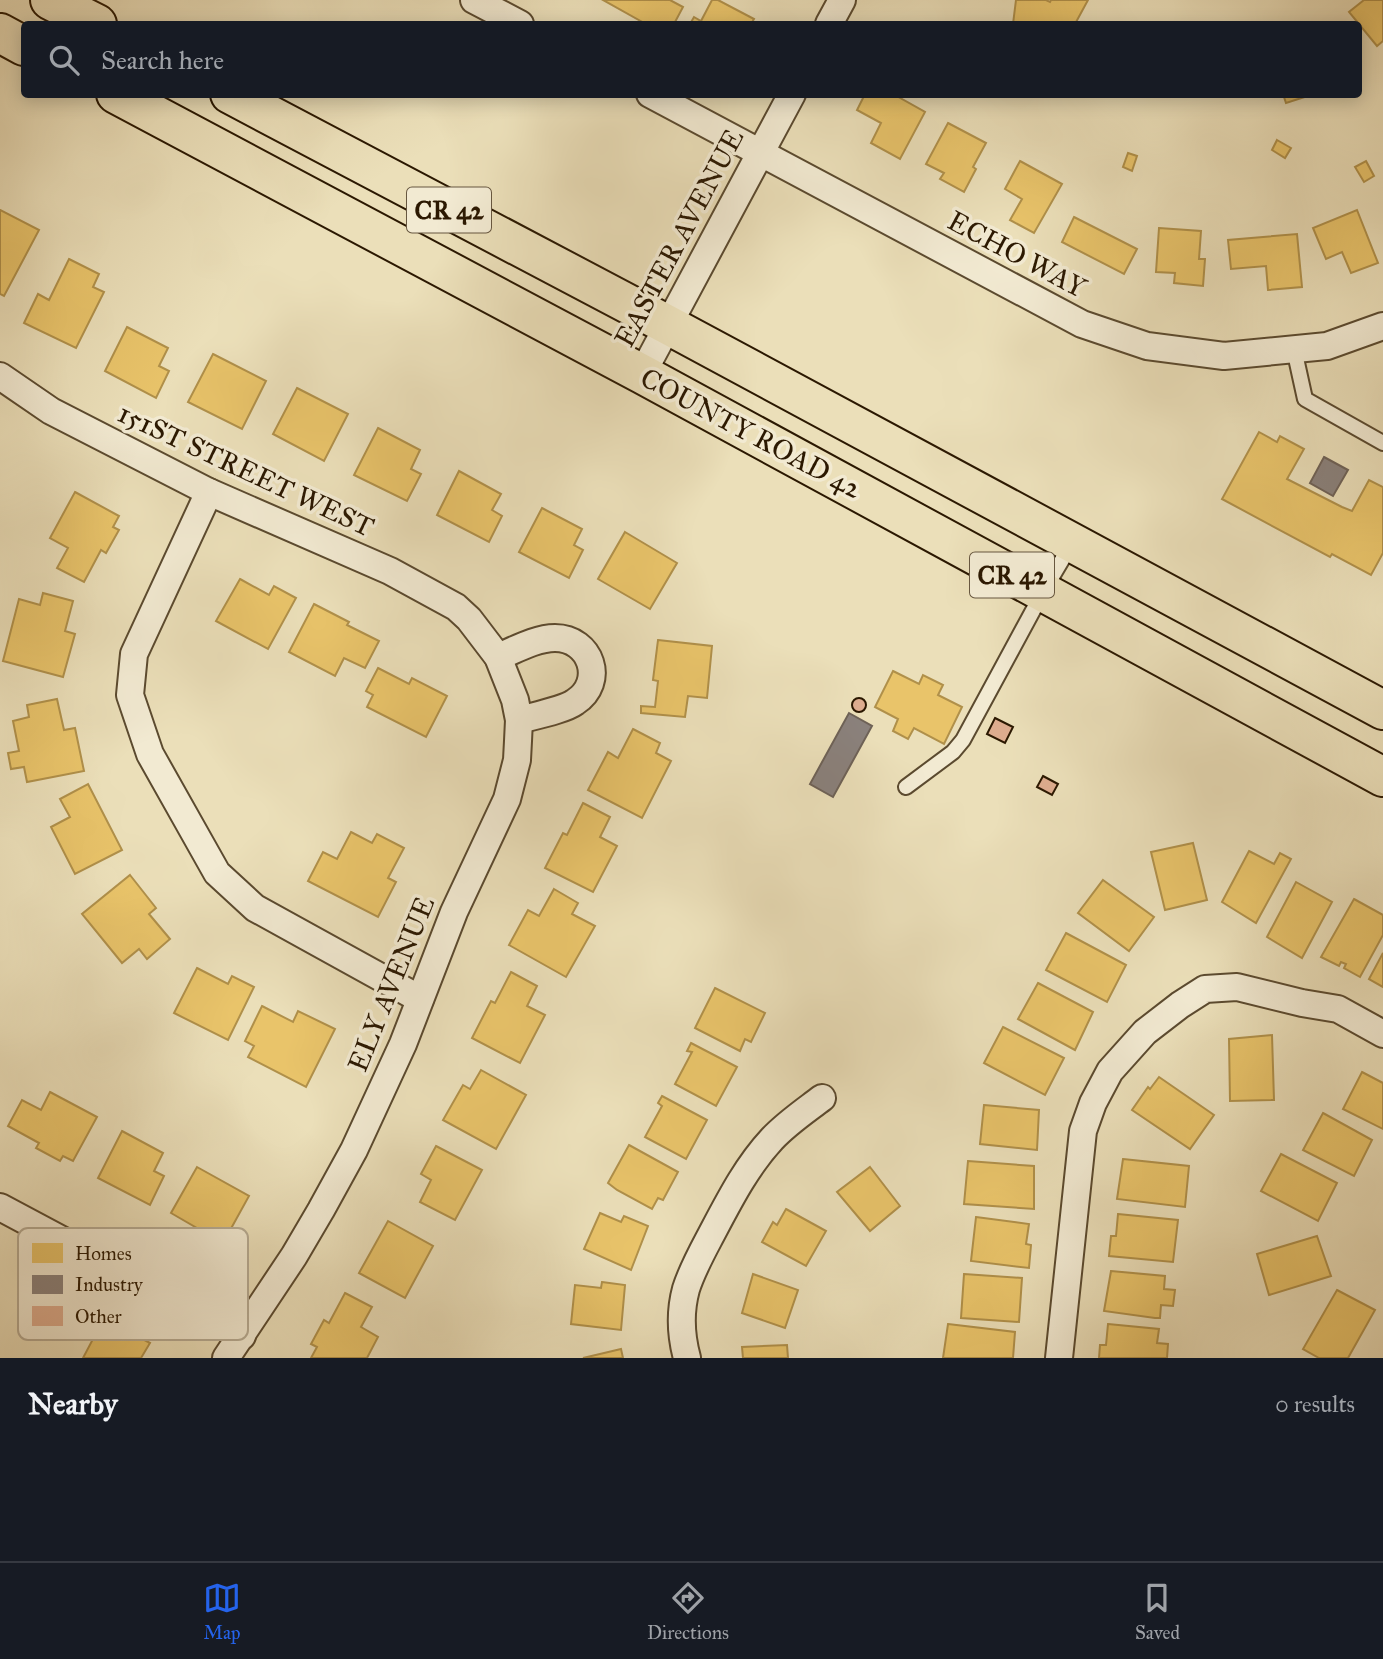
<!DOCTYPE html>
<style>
:root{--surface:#171b24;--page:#20242c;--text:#f1f3f6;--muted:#9ea1a6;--line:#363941;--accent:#2563eb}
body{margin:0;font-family:"IM FELL Great Primer",serif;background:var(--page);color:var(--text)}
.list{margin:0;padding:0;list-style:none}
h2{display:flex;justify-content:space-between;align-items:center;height:91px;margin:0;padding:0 28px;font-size:30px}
h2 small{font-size:23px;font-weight:400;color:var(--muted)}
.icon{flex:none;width:38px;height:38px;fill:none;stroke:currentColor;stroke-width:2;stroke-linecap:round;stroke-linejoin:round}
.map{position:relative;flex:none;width:1383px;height:1358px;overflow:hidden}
.search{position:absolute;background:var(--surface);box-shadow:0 4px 18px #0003;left:21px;right:21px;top:21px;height:77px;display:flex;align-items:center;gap:18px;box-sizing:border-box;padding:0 24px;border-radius:7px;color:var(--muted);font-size:26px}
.sheet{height:203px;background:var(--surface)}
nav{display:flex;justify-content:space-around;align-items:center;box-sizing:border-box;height:98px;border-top:2px solid var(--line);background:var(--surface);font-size:19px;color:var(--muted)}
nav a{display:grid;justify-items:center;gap:4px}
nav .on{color:var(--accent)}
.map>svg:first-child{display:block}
.homes{fill:#e9c46a;stroke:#b0904a;stroke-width:2}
.industry{fill:#8a817c;stroke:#6e6257;stroke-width:2}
.building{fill:#dead8f;stroke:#2b1801;stroke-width:2}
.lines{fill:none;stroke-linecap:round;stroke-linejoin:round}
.service-casing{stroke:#5b4a2f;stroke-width:18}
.minor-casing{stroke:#5b4a2f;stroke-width:30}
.trunk-casing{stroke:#2b1801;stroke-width:42}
.service{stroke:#f2ead2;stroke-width:14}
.minor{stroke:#f2ead2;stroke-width:26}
.trunk{stroke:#ebdfb9;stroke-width:38}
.labels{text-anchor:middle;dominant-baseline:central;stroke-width:7;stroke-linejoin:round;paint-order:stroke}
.shield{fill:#f2ead2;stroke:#675740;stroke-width:2}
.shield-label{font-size:26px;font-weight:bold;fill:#2b1801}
.street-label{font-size:28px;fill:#2b1801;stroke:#f2ead2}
.key{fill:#f2ead2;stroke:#b6ab93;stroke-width:2}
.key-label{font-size:19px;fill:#2b1801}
</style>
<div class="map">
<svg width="1383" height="1358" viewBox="0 0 1383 1358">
<rect width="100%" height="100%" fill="#ebdfb9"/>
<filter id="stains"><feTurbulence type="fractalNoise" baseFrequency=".00286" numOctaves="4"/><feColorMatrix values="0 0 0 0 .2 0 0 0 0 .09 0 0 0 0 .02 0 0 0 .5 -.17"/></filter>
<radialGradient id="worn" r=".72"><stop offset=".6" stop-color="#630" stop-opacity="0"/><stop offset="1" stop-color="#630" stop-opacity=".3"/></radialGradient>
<g class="homes">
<path d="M 603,0 L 670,0 L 683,7 L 674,24 L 654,24 L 651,22 L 649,24 L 646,24 Z"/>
<path d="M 712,0 L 718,0 L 754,19 L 751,24 L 690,24 L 694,17 L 701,21 Z"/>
<path d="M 1016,0 L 1046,0 L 1050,2 L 1051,0 L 1088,0 L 1075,24 L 1013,24 Z"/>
<path d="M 1364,0 L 1383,0 L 1383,41 L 1377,46 L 1349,12 Z"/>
<path d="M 865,94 L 893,94 L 925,112 L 900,159 L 871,143 L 881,123 L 857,110 Z"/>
<path d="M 1283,94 L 1314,94 L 1286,103 Z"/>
<path d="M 948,123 L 986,143 L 973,167 L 976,169 L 964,192 L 940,179 L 944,173 L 926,164 Z"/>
<path d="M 1277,140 L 1291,148 L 1285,158 L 1272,150 Z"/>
<path d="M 1128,153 L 1137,156 L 1132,171 L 1123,167 Z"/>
<path d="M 1020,161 L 1062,184 L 1034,233 L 1010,220 L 1022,199 L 1005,189 Z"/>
<path d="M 1366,161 L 1374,176 L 1364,182 L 1355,167 Z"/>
<path d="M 0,210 L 39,230 L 4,296 L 0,294 Z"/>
<path d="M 1357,210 L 1378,263 L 1351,273 L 1342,252 L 1326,259 L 1313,228 Z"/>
<path d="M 1074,217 L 1137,249 L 1124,274 L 1062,242 Z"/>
<path d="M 1159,228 L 1201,231 L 1199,259 L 1205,259 L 1203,286 L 1174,283 L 1175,273 L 1156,272 Z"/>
<path d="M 1297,234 L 1302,287 L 1268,290 L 1266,266 L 1231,269 L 1228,240 Z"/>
<path d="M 69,259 L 99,274 L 93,287 L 104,292 L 76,348 L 24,323 L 38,294 L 49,300 Z"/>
<path d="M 127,327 L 168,348 L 159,366 L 169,371 L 156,398 L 105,371 Z"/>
<path d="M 213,354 L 266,381 L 242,429 L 188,402 Z"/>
<path d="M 297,388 L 348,414 L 324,461 L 273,434 Z"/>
<path d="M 378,428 L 420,450 L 411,469 L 421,474 L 407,501 L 354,475 Z"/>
<path d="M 1259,432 L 1277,442 L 1280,436 L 1304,449 L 1287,479 L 1342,507 L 1352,511 L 1369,480 L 1383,487 L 1383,553 L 1371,575 L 1332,554 L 1330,557 L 1222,499 Z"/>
<path d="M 459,471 L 501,494 L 492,510 L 502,516 L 489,542 L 437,515 Z"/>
<path d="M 75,492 L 119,516 L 113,527 L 119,530 L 106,553 L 101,550 L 84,582 L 57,568 L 68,548 L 50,538 Z"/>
<path d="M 542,508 L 582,529 L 574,545 L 583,550 L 569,578 L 519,552 Z"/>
<path d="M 625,532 L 677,563 L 650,609 L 598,579 Z"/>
<path d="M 240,579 L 269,595 L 274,586 L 296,598 L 268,649 L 216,621 Z"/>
<path d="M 43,593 L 73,601 L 65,631 L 75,634 L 63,677 L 3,661 L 19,599 L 40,605 Z"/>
<path d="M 314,604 L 349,622 L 347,625 L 379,641 L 365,668 L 344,658 L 335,676 L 289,652 Z"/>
<path d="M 658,640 L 712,646 L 707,698 L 688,696 L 685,717 L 641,713 L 641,706 L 655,707 L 658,681 L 653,680 Z"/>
<path d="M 378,668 L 409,684 L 412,678 L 447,696 L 426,737 L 367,707 L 373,695 L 366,691 Z"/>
<path d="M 893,671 L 919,684 L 923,675 L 943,685 L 938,695 L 962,707 L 944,744 L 914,728 L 908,739 L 893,731 L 898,719 L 875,707 Z"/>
<path d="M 57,699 L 64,730 L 75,728 L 84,771 L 27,782 L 24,767 L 11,769 L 8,753 L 19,751 L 13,721 L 29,717 L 27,705 Z"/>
<path d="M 633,729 L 660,743 L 656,753 L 671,761 L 642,818 L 588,790 L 608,752 L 618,758 Z"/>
<path d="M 88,784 L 122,850 L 75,874 L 51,827 L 70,817 L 60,799 Z"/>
<path d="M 583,803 L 610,817 L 600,837 L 617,846 L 593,892 L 545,868 L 563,833 L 567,835 Z"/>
<path d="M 351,832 L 372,843 L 377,834 L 404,848 L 388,878 L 396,882 L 378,917 L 308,881 L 323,852 L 337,859 Z"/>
<path d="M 1193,843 L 1207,900 L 1165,910 L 1151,852 Z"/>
<path d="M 1249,851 L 1274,864 L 1280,853 L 1291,859 L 1256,923 L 1222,902 Z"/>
<path d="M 130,875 L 156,908 L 149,914 L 170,939 L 147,959 L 139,949 L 122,963 L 82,914 Z"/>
<path d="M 1103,880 L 1154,917 L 1129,951 L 1078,913 Z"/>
<path d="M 1296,882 L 1332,902 L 1302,958 L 1267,937 Z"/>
<path d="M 554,889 L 578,903 L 572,914 L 595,926 L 566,977 L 509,945 L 528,910 L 539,916 Z"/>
<path d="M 1354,899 L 1383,915 L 1383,935 L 1360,977 L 1344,968 L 1346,964 L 1341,962 L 1339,966 L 1321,957 Z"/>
<path d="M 1066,933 L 1126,965 L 1107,1002 L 1046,970 Z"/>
<path d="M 1383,953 L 1383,987 L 1369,979 Z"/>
<path d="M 197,968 L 228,984 L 232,976 L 254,987 L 228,1040 L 174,1013 Z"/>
<path d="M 511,972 L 537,986 L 527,1006 L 545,1015 L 520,1063 L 472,1038 L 491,1001 L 495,1003 Z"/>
<path d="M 1038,983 L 1093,1012 L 1075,1050 L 1018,1019 Z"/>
<path d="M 715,988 L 765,1013 L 751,1042 L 745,1039 L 740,1051 L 695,1028 Z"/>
<path d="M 262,1006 L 293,1022 L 298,1011 L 335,1029 L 306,1087 L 248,1057 L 254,1046 L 245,1041 Z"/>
<path d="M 1003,1027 L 1064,1058 L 1045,1095 L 984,1063 Z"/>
<path d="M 1272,1035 L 1274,1100 L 1230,1101 L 1229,1039 Z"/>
<path d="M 691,1043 L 737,1067 L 716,1106 L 675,1084 L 692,1052 L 687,1051 Z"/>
<path d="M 481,1070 L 526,1095 L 496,1149 L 443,1120 L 463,1085 L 470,1089 Z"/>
<path d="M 1362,1072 L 1383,1083 L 1383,1129 L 1343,1109 Z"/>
<path d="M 1159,1077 L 1214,1115 L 1190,1149 L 1132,1110 L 1148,1087 L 1150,1089 Z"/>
<path d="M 50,1092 L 97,1117 L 73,1161 L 63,1156 L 60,1161 L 36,1148 L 39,1143 L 8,1126 L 22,1100 L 41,1110 Z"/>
<path d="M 662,1096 L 707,1120 L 686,1159 L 645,1137 L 662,1106 L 658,1103 Z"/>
<path d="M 984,1105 L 1039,1110 L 1037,1150 L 980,1144 Z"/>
<path d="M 1323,1113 L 1372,1140 L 1354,1176 L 1303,1150 Z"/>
<path d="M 122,1131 L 163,1153 L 154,1171 L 164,1176 L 150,1205 L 98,1178 Z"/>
<path d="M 629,1145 L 678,1172 L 663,1200 L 658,1198 L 652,1209 L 617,1190 L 608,1183 Z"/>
<path d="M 436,1146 L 482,1170 L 455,1220 L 420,1202 L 431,1180 L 421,1174 Z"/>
<path d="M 1281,1154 L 1337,1183 L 1318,1221 L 1261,1191 Z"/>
<path d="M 1123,1159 L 1189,1166 L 1185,1207 L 1117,1199 Z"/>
<path d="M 968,1161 L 1034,1166 L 1034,1209 L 964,1204 Z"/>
<path d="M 197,1167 L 249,1196 L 223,1243 L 171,1213 Z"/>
<path d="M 870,1167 L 900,1206 L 870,1231 L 837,1192 Z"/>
<path d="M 786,1209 L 826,1231 L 806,1266 L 762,1242 L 773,1222 L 777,1225 Z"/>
<path d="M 600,1213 L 621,1222 L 624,1216 L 648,1226 L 631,1270 L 584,1249 Z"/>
<path d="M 1118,1214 L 1178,1220 L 1173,1262 L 1109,1256 L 1111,1236 L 1116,1236 Z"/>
<path d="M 976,1217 L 1029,1224 L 1026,1244 L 1031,1245 L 1029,1268 L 971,1261 Z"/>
<path d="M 388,1221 L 433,1246 L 405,1298 L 359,1273 Z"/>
<path d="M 1317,1236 L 1331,1276 L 1269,1295 L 1257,1254 Z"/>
<path d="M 1111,1271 L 1165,1276 L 1164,1289 L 1175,1290 L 1173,1306 L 1161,1305 L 1160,1318 L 1155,1318 L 1104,1311 Z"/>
<path d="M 753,1274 L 798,1290 L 785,1328 L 742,1313 Z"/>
<path d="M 964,1274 L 1022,1278 L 1019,1322 L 961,1318 Z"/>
<path d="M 602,1282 L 625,1285 L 621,1330 L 571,1324 L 575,1285 L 601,1288 Z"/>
<path d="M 1337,1290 L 1375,1310 L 1348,1358 L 1319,1358 L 1303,1349 Z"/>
<path d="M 345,1293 L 372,1307 L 361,1327 L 378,1337 L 367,1358 L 311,1358 L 317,1347 L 311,1344 L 324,1320 L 329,1323 Z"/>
<path d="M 104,1318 L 150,1343 L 141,1358 L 83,1358 Z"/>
<path d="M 948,1324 L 1015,1332 L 1013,1358 L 943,1358 Z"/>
<path d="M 1108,1324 L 1159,1329 L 1157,1343 L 1168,1344 L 1167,1358 L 1099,1358 L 1100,1345 L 1106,1345 Z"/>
<path d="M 787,1345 L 788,1358 L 743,1358 L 742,1347 Z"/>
<path d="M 621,1349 L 623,1358 L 583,1358 Z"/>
</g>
<g class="industry">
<path d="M 1324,457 L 1348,470 L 1333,496 L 1310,483 Z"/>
<path d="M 849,713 L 872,726 L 833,797 L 810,784 Z"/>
</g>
<g class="building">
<circle cx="859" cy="705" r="7"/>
<path d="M 995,718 L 1013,727 L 1005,743 L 987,734 Z"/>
<path d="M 1043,776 L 1058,784 L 1052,795 L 1037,787 Z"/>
</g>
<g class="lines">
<g class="service-casing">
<g id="service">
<path d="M 1294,349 L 1305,399 L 1383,443"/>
<path d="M 906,787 L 953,752 L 963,740 L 1043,592 L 1072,543"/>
</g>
</g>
<g class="minor-casing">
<g id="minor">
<path d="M 474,0 L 520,24"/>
<path d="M 829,24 L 842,0"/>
<path d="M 650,94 L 1082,324 L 1147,346 L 1224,356 L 1327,346 L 1383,326"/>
<path d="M 642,374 L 792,94"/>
<path d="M 0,376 L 51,411 L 209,492 L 390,571 L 456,607 L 469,619 L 498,657 L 515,700 L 519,720 L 518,741 L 517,760 L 507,799 L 454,912 L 403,1044 L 354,1150 L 321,1210 L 294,1256 L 226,1358"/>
<path d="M 209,492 L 134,654 L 130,695 L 150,754 L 217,873 L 255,908 L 420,999"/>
<path d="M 498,657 C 515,650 536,638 555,638 C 591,638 606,682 575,702 C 564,710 533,716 519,720"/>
<path d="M 0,1207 L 242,1336"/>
<path d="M 687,1358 C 681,1336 680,1311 686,1289 C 692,1270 702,1252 711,1235 C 729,1201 746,1167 772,1139 C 787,1123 805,1111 822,1098"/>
<path d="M 1059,1358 L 1083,1131 L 1093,1103 L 1110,1071 L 1145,1032 L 1180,1005 L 1205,989 L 1237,987 L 1302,1003 L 1338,1009 L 1383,1034"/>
</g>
</g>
<g class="trunk-casing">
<g id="trunk">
<path d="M 50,0 L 97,24"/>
<path d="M 0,33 L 24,46"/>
<path d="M 116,94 L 642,374 L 1383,777"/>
<path d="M 230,94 L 668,325 L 1383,710"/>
</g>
</g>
<use href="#service" class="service"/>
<use href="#minor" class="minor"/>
<use href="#trunk" class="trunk"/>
</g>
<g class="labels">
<g class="shield">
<rect x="407" y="187.5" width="84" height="45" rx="5"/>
<rect x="970" y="552.5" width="84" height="45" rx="5"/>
</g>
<g class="shield-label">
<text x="449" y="210">CR 42</text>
<text x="1012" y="575">CR 42</text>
</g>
<g class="street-label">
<text transform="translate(679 238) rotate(-62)">EASTER AVENUE</text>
<text transform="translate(1017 254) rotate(28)">ECHO WAY</text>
<text transform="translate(751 433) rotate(28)">COUNTY ROAD 42</text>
<text transform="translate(246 470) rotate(25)">151ST STREET WEST</text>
<text transform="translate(391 984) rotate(-68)">ELY AVENUE</text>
</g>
</g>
<rect x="18" y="1228" width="230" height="112" rx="10" class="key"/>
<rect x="32" y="1243" width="31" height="20" fill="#e9c46a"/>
<rect x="32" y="1275" width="31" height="19" fill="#8a817c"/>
<rect x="32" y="1306" width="31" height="20" fill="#dead8f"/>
<g class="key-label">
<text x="75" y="1260">Homes</text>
<text x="75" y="1291">Industry</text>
<text x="75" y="1323">Other</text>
</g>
<rect width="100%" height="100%" filter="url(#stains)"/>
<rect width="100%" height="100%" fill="url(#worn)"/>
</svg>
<div class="search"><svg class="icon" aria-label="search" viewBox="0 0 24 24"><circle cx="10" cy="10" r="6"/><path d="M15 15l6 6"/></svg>Search here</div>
</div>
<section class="sheet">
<h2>Nearby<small>0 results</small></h2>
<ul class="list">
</ul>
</section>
<nav>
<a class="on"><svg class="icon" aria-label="map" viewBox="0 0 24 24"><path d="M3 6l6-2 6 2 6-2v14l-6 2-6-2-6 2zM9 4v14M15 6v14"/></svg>Map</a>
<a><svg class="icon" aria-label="directions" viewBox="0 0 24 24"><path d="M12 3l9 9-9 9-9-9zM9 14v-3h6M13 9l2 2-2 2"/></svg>Directions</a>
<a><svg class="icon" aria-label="saved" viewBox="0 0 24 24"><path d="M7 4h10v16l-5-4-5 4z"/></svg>Saved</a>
</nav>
